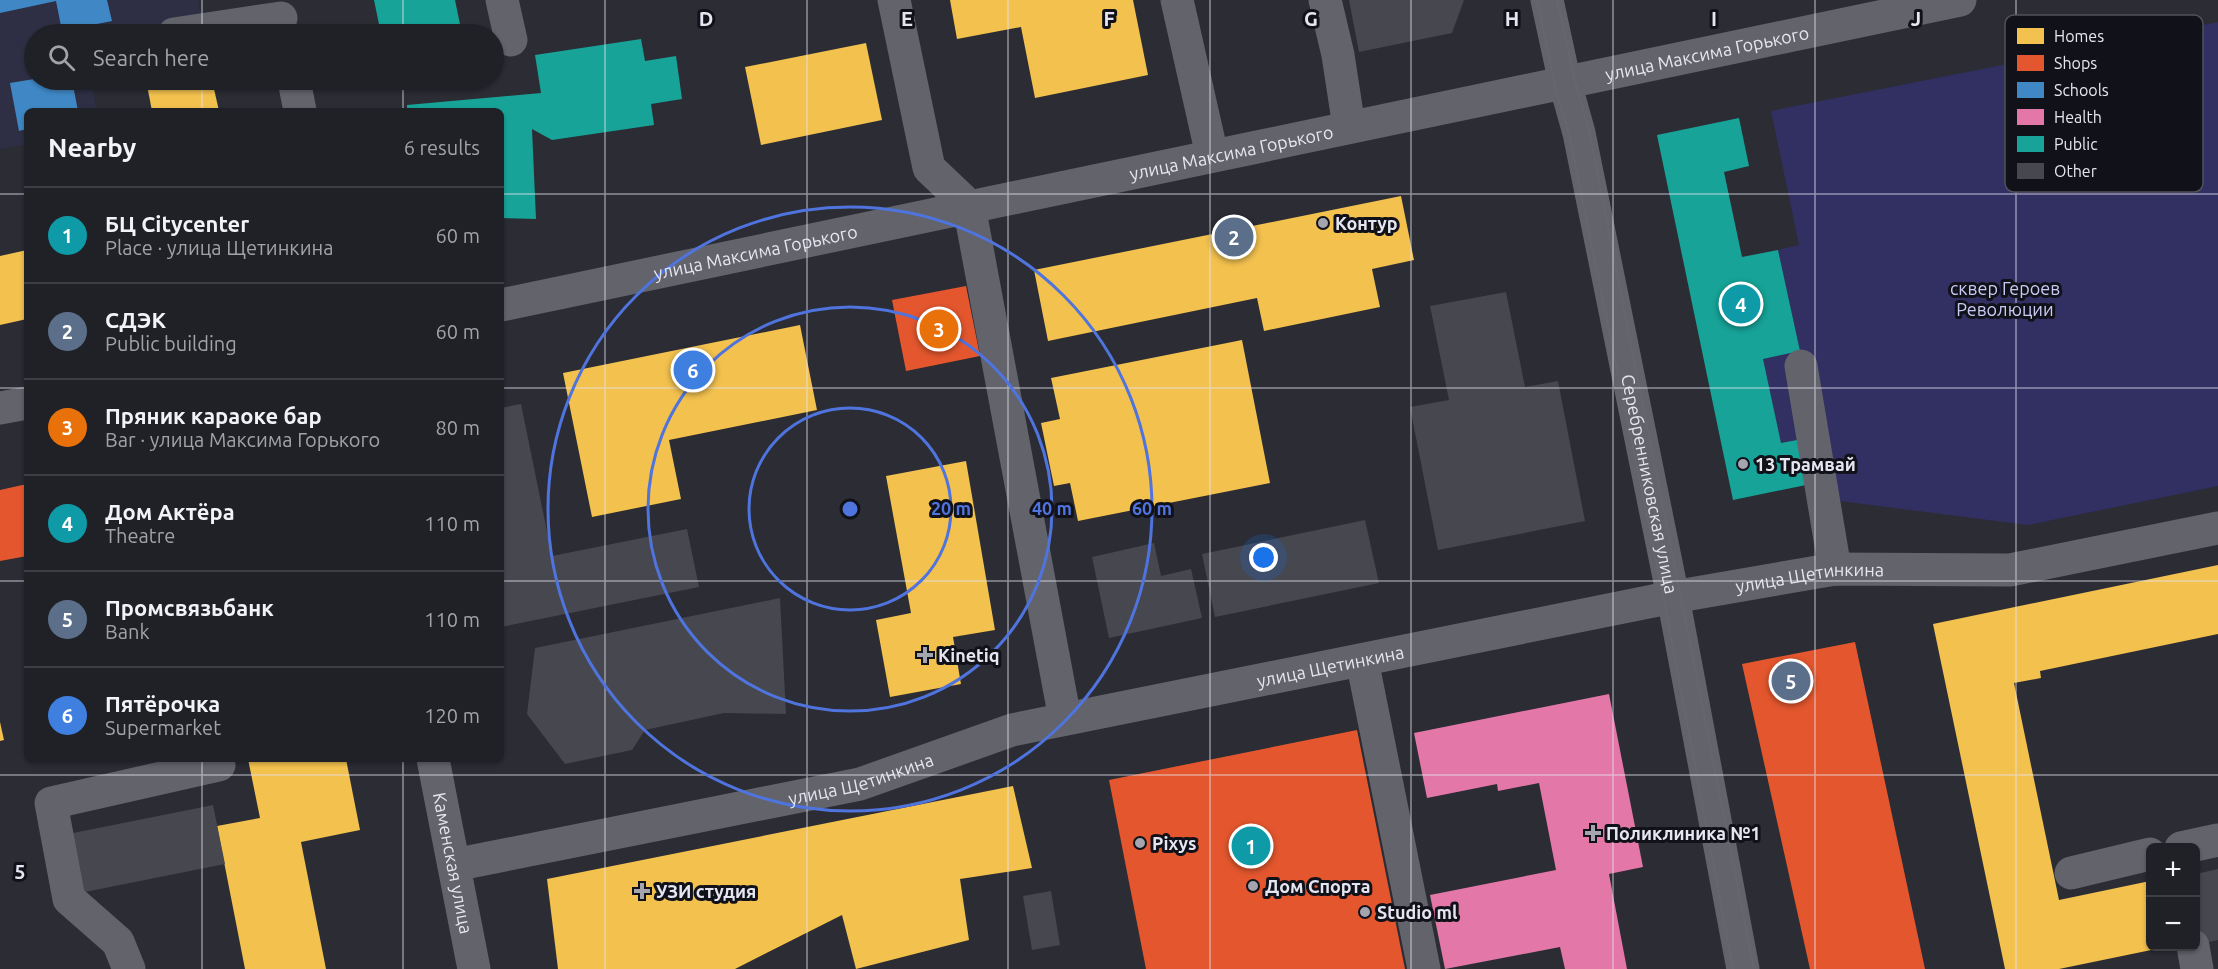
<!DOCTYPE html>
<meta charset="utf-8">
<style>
:root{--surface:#202127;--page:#28292f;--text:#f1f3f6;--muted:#a2a3a7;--line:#3d3e44;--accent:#b45309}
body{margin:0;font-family:Ubuntu,sans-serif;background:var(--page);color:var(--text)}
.controls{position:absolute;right:18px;bottom:18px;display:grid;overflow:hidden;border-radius:9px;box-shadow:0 2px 4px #0004}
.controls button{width:54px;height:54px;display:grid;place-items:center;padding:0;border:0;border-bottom:2px solid var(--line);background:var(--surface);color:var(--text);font:30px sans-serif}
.you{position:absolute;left:1264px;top:558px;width:21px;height:21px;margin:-15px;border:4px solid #fff;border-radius:50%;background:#1a73e8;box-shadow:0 0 0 9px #1a73e833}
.badge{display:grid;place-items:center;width:39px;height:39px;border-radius:50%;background:var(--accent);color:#fff;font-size:20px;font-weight:700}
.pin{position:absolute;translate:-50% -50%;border:3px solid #fff;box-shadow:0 2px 6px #0006}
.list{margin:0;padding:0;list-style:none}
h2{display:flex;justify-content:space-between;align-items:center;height:78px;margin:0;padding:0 24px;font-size:26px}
h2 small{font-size:20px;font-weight:400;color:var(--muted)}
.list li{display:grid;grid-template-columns:39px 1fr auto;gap:18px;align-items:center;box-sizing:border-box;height:96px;padding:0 24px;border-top:2px solid var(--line)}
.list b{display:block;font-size:22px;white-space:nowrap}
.list p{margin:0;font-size:20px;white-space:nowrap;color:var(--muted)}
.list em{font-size:20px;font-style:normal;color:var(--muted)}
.icon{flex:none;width:33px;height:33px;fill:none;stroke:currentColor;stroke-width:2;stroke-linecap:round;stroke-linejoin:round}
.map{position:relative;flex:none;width:2218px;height:969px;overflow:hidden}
.search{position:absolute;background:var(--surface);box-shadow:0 2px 4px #0004;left:24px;top:24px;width:480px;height:66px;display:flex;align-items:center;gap:15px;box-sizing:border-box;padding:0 21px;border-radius:33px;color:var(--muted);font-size:22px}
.panel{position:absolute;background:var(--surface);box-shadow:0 2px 4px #0004;left:24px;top:108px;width:480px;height:654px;border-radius:9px}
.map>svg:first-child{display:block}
.built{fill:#2e2f44}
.park{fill:#322f63}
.homes{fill:#f2c14e}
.shops{fill:#e4572e}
.schools{fill:#3f88c5}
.health{fill:#e377a8}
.public{fill:#17a398}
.building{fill:#46474f}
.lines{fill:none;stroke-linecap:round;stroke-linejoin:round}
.minor{stroke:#62636b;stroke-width:33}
.tram{stroke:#66686d;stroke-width:1.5}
.grid{fill:none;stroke:#e5e6f1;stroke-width:1.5;stroke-opacity:0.55}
.ring{fill:none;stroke:#4f74de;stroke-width:3}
.poi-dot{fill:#a4a5af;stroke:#111119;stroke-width:2}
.labels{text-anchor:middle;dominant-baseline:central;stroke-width:6;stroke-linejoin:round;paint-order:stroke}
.street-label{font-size:18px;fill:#e5e6f1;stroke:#111119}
.poi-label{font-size:18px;font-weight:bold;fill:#e5e6f1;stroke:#111119;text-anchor:start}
.park-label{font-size:18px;fill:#c8caf5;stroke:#111119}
.key{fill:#111119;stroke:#51515a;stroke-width:1.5}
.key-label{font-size:16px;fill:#e5e6f1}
.grid-label{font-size:20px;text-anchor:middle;font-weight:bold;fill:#e5e6f1;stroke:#111119;stroke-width:6;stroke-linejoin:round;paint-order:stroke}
.centre{fill:#4f74de;stroke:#111119;stroke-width:3}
.ring-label{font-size:18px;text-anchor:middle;font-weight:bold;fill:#4f74de;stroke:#111119;stroke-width:6;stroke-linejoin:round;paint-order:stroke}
</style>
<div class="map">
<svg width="2218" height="969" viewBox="0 0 2218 969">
<rect width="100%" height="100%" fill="#2b2c34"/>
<path class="built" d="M 0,0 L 198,0 L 205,34 L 34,34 L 34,80 L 91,80 L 97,111 L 27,111 L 27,144 L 0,149 Z"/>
<path class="park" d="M 2218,22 L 2218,486 L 2028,525 L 1840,501 L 1797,440 L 1781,443 L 1763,359 L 1800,351 L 1778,250 L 1799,245 L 1771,111 Z"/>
<g class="homes">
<path d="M 950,0 L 1133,0 L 1148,75 L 1035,98 L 1021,27 L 957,39 Z"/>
<path d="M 866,43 L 882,120 L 761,145 L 745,67 Z"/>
<path d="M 146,80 L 212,80 L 219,111 L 152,111 Z"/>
<path d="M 1401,196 L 1414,260 L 1372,269 L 1380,307 L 1264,331 L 1257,298 L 1048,341 L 1034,270 Z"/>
<path d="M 27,250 L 27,319 L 0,325 L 0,256 Z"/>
<path d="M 800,325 L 817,410 L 669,440 L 681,499 L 592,517 L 563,373 Z"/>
<path d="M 1242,340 L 1270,483 L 1078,521 L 1070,483 L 1054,486 L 1041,423 L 1060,419 L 1051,378 Z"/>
<path d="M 966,461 L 995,630 L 953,637 L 961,684 L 890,697 L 876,620 L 911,613 L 886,476 Z"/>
<path d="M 2218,565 L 2218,634 L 2040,671 L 2041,678 L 2014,683 L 2059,900 L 2150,881 L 2150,946 L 2161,948 L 2059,969 L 2005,969 L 1933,624 Z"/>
<path d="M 0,722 L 4,740 L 0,741 Z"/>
<path d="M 248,759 L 346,759 L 360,830 L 301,842 L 326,969 L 245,969 L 217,826 L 260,818 Z"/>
<path d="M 1013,786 L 1032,868 L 960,879 L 969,940 L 856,969 L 842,915 L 735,969 L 558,969 L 547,879 Z"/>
</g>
<g class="shops">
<path d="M 966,286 L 980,356 L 906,371 L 892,300 Z"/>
<path d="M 27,484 L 27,556 L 0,561 L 0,490 Z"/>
<path d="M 1855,642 L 1925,969 L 1810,969 L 1742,664 Z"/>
<path d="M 1357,730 L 1405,969 L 1146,969 L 1109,780 Z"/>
</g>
<g class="schools">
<path d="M 0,0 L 107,0 L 112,21 L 62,31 L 56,1 L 0,13 Z"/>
<path d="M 34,79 L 72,80 L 78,111 L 27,111 L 27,129 L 19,131 L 10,83 Z"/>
</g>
<path class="health" d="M 1609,694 L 1643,867 L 1609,874 L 1627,969 L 1565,969 L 1560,947 L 1445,969 L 1430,895 L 1556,870 L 1539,783 L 1498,791 L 1497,784 L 1427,798 L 1414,733 Z"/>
<g class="public">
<path d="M 374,0 L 455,0 L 462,34 L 381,34 Z"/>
<path d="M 641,39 L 645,61 L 676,56 L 682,99 L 651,104 L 654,125 L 552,140 L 532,129 L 536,219 L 501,218 L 501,111 L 407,111 L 407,105 L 541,93 L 535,55 Z"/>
<path d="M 1739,118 L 1749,166 L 1724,172 L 1742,257 L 1778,250 L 1800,351 L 1763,359 L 1781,443 L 1797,440 L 1806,485 L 1733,500 L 1657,135 Z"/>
</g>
<g class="building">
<path d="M 1349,0 L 1464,0 L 1452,33 L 1359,52 Z"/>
<path d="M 1506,292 L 1525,387 L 1558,381 L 1585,521 L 1438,550 L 1410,407 L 1449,400 L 1430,306 Z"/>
<path d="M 521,404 L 552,556 L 687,529 L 699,587 L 501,627 L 501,408 Z"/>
<path d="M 1365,520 L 1379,583 L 1215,617 L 1202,554 Z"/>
<path d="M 1154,543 L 1161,576 L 1191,569 L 1202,618 L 1109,638 L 1092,557 Z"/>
<path d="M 780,598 L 786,714 L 724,713 L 645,730 L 632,750 L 565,764 L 527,714 L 535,648 Z"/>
<path d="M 213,805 L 225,864 L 80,893 L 68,834 Z"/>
<path d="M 2218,869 L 2218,940 L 2200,944 L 2196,925 L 2196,874 Z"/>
<path d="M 1051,891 L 1060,945 L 1032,950 L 1023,896 Z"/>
</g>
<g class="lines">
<g class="minor">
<path d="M 502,0 L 511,40"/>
<path d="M 894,0 L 929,168 L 969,206 L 1065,719"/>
<path d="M 1177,0 L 1212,155"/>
<path d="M 1325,0 L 1338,55 L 1349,127"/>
<path id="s1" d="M 1547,0 L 1565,83 L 1579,133 L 1673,597 L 1743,969"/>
<path d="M 174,34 L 281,18"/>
<path d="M 294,80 L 300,111"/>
<path id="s2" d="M 501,305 L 1960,0"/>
<path d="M 1801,366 L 1835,569"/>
<path d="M 0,408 L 27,403"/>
<path d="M 1362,660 L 1424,969"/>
<path id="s3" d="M 433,759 L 474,969"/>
<path d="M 2181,848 L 2218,840"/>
<path id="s4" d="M 454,865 L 860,784 L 1012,730 L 1673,597 L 1835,569 L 2010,570 L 2218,528"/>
<path d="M 2071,873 L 2150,854"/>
<path d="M 2193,946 L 2197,969"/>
<path d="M 129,969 L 118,942 L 69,899 L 51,803 L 219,765"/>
</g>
<g class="tram">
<path d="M 1537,0 L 1555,86 L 1569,134 L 1664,600 L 1733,969"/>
<path d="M 1557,0 L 1575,81 L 1589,131 L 1754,969"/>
</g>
</g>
<path class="grid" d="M 202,0 L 202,34M 403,0 L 403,34M 605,0 L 605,969M 807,0 L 807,969M 1008,0 L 1008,969M 1210,0 L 1210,969M 1411,0 L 1411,969M 1613,0 L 1613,969M 1815,0 L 1815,969M 2016,0 L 2016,969M 202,80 L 202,111M 403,80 L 403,111M 0,194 L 27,194M 501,194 L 2218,194M 0,388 L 27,388M 501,388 L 2218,388M 0,581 L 27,581M 501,581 L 2218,581M 202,759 L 202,969M 403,759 L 403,969M 0,775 L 2218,775"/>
<g class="ring">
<circle cx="850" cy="509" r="101"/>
<circle cx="850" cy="509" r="202"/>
<circle cx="850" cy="509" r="302"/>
</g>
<g class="poi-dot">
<circle cx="1323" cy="223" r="6"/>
<circle cx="1743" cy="464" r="6"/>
<path d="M922 646h6v6h6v6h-6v6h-6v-6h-6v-6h6z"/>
<path d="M1590 824h6v6h6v6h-6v6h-6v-6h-6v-6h6z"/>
<circle cx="1140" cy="843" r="6"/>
<circle cx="1253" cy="886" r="6"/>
<path d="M639 882h6v6h6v6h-6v6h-6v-6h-6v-6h6z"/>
<circle cx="1365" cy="912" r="6"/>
</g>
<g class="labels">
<g class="street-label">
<text stroke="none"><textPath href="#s2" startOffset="1232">улица Максима Горького</textPath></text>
<text stroke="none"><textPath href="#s2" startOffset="746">улица Максима Горького</textPath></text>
<text stroke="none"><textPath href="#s2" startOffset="260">улица Максима Горького</textPath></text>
<text stroke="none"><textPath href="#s1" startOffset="495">Серебренниковская улица</textPath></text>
<text stroke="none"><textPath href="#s4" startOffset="1388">улица Щетинкина</textPath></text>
<text stroke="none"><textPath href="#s4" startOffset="900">улица Щетинкина</textPath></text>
<text stroke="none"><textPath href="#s4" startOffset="416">улица Щетинкина</textPath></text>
<text stroke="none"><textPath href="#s3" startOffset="106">Каменская улица</textPath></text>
</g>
<g class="poi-label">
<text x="1335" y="223">Контур</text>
<text x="1755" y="464">13 Трамвай</text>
<text x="938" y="655">Kinetiq</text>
<text x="1606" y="833">Поликлиника №1</text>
<text x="1152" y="843">Pixys</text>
<text x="1265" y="886">Дом Спорта</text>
<text x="656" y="891">УЗИ студия</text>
<text x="1377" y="912">Studio ml</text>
</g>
<g class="park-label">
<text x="2005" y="288">сквер Героев<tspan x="2005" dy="21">Революции</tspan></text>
</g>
</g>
<rect x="2005" y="15" width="198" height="177" rx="9" class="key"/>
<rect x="2017" y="28" width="27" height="16" fill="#f2c14e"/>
<rect x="2017" y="55" width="27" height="16" fill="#e4572e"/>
<rect x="2017" y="82" width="27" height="16" fill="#3f88c5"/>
<rect x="2017" y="109" width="27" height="16" fill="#e377a8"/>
<rect x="2017" y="136" width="27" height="16" fill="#17a398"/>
<rect x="2017" y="163" width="27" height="16" fill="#46474f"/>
<g class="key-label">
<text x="2054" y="42">Homes</text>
<text x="2054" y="69">Shops</text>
<text x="2054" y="96">Schools</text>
<text x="2054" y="123">Health</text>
<text x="2054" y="150">Public</text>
<text x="2054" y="177">Other</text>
</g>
<g class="grid-label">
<text x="706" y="26">D</text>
<text x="907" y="26">E</text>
<text x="1109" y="26">F</text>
<text x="1311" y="26">G</text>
<text x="1512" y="26">H</text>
<text x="1714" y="26">I</text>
<text x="1916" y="26">J</text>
<text x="20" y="879">5</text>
</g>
<circle cx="850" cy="509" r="9" class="centre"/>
<g class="ring-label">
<text x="951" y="515">20 m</text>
<text x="1052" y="515">40 m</text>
<text x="1152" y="515">60 m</text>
</g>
</svg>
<div class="controls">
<button>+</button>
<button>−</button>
</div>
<div class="you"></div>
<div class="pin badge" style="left:1251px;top:846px;background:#0f9aa8">1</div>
<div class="pin badge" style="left:1234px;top:237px;background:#5c6f8a">2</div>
<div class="pin badge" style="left:939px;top:329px;background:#e8710a">3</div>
<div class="pin badge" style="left:1741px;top:304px;background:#0f9aa8">4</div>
<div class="pin badge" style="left:1791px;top:681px;background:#5c6f8a">5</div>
<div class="pin badge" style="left:693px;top:370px;background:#3f7fe0">6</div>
<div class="search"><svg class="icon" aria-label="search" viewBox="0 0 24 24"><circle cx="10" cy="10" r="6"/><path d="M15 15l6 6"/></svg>Search here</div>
<section class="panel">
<h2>Nearby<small>6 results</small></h2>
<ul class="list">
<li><span class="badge" style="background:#0f9aa8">1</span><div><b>БЦ Citycenter</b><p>Place · улица Щетинкина</p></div><em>60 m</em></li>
<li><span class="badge" style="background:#5c6f8a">2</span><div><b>СДЭК</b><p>Public building</p></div><em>60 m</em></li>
<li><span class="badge" style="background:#e8710a">3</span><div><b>Пряник караоке бар</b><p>Bar · улица Максима Горького</p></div><em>80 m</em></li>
<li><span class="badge" style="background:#0f9aa8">4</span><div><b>Дом Актёра</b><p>Theatre</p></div><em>110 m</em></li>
<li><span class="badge" style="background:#5c6f8a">5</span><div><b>Промсвязьбанк</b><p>Bank</p></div><em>110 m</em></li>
<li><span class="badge" style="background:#3f7fe0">6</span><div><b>Пятёрочка</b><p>Supermarket</p></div><em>120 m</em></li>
</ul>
</section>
</div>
